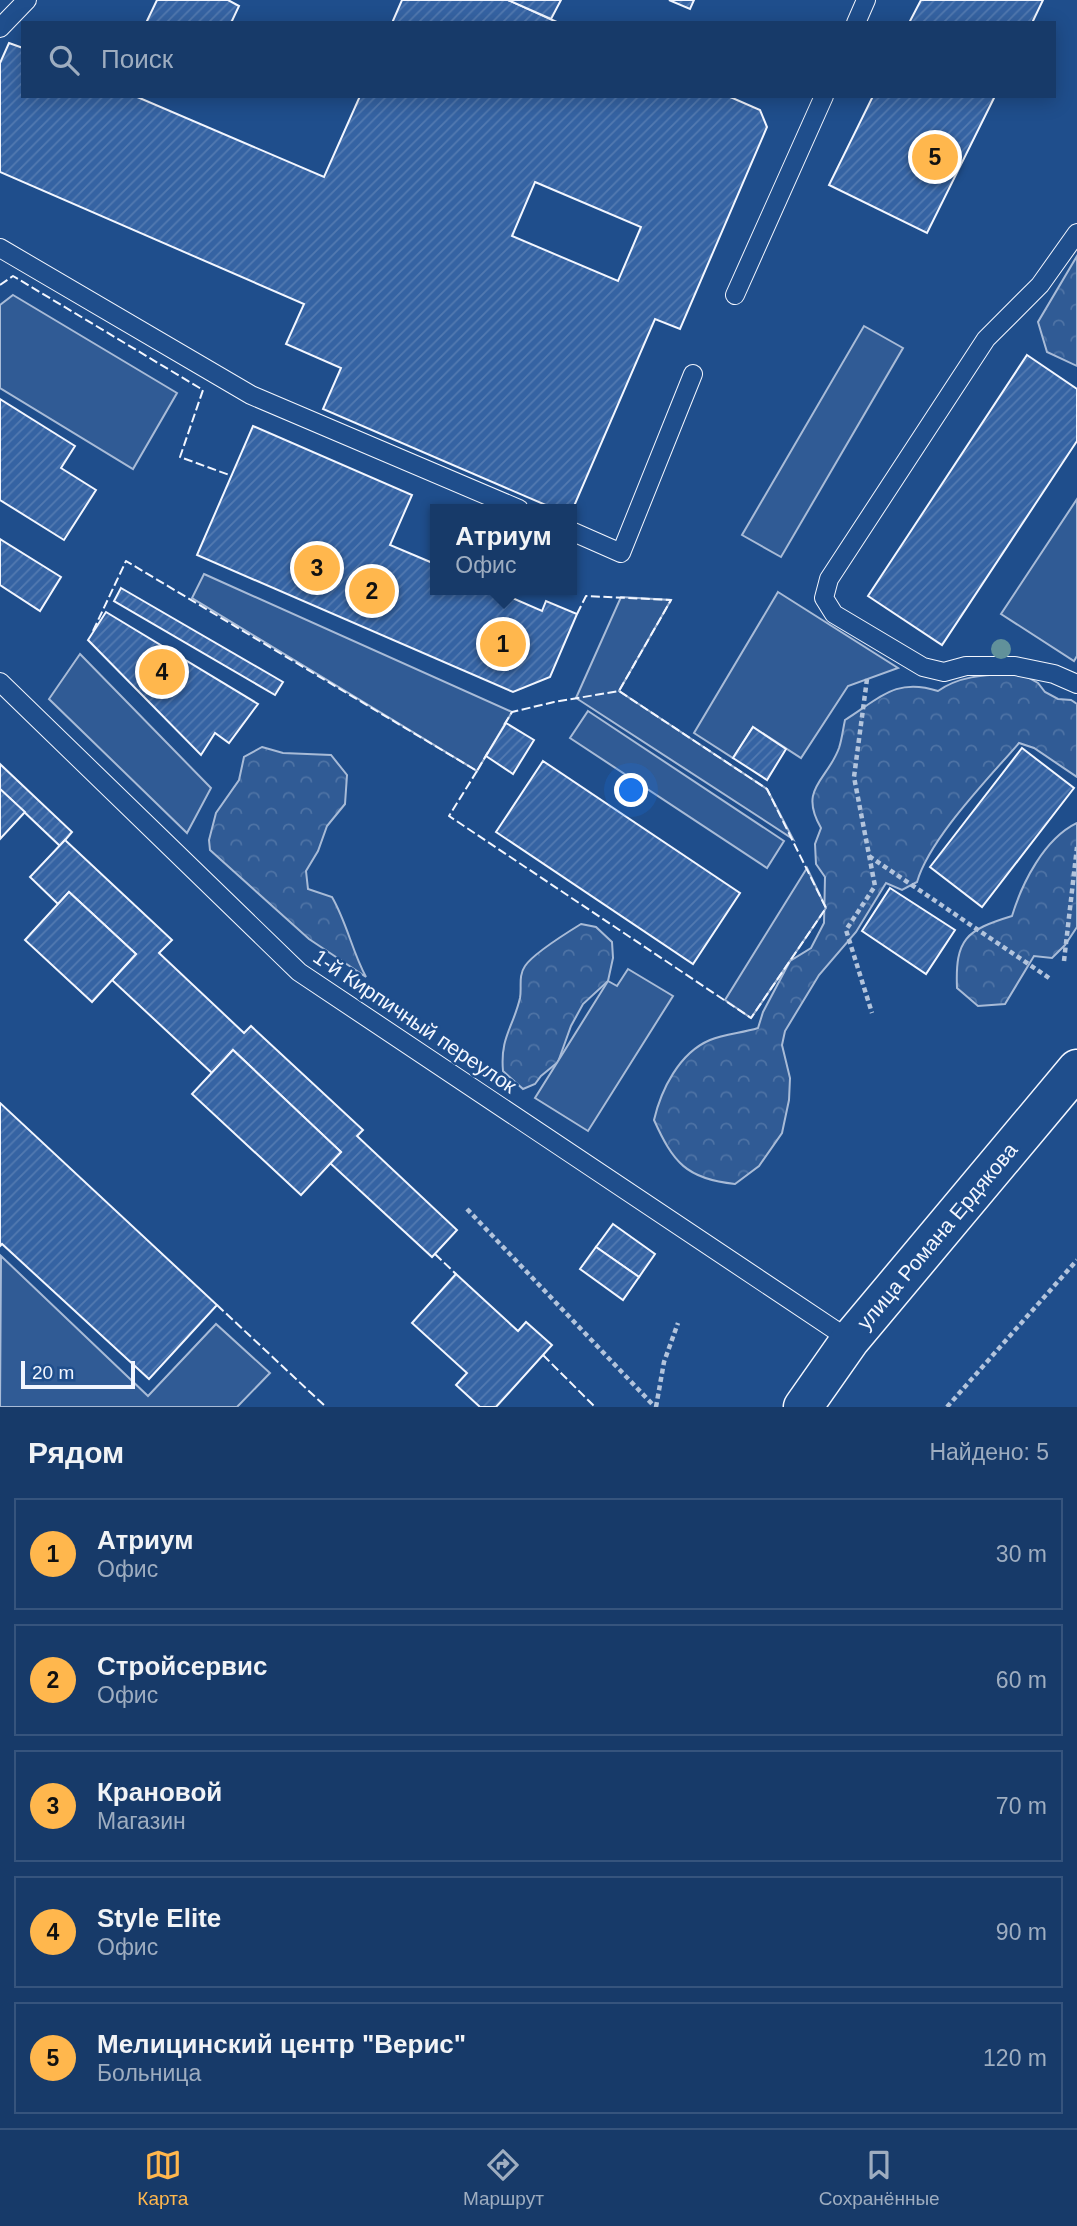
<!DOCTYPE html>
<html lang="ru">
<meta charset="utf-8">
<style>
:root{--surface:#173a69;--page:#20416f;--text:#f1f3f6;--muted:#9eadc0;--line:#36547d;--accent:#ffb74d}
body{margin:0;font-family:Arial,sans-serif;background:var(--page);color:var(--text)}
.scale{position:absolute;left:21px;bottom:18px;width:114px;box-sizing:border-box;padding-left:7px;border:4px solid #f2f6ff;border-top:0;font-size:19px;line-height:24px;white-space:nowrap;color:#f2f6ff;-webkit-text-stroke:5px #1f4e8c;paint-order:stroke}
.you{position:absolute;left:632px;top:791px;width:24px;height:24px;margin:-18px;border:5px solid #fff;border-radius:50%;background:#1a73e8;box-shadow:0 0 0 10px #1a73e833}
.badge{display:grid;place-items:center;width:46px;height:46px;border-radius:50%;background:var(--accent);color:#111;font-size:23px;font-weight:700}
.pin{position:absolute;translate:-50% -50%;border:4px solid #fff;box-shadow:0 2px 7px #0006}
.popup{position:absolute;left:430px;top:504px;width:147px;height:91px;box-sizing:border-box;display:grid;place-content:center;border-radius:0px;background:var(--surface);filter:drop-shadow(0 2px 5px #0005);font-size:23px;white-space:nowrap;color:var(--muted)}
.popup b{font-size:26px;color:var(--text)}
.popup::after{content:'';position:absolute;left:50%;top:100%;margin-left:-14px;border:14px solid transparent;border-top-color:var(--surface)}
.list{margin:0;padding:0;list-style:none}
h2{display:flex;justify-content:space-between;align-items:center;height:91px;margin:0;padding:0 28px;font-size:30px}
h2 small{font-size:23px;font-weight:400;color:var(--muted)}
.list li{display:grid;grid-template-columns:46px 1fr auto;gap:21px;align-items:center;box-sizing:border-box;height:112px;margin:0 14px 14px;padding:0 14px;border:2px solid var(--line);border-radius:0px}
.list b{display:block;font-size:26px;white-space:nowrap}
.list p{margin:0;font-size:23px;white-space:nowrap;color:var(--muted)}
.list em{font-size:23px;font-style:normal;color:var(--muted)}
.icon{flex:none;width:38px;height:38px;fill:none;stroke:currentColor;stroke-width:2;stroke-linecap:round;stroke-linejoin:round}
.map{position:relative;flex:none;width:1077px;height:1407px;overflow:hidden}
.search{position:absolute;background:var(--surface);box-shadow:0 4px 18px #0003;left:21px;right:21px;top:21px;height:77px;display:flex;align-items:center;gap:18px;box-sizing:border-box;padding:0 24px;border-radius:0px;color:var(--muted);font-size:26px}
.sheet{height:721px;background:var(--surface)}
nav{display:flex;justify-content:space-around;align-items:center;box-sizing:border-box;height:98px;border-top:2px solid var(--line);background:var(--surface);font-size:19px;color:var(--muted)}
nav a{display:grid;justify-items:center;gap:4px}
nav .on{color:var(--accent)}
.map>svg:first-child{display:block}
.forest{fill:url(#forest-crowns);stroke:#a8bbd7;stroke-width:2}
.built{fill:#305b95;stroke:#a8bbd7;stroke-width:2}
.building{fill:url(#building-hatch);stroke:#f2f6ff;stroke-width:2;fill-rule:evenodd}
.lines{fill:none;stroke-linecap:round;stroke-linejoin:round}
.service-casing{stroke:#f2f6ff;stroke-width:20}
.tertiary-casing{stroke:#f2f6ff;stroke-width:41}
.path{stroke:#b3c4dc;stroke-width:4.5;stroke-dasharray:5 3.5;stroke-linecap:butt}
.service{stroke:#1f4e8c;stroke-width:18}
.tertiary{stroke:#1f4e8c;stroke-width:38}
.fence{stroke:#f2f6ff;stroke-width:2;stroke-dasharray:9 3.5;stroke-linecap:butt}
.tree{fill:#61919a}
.labels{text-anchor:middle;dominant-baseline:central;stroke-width:5;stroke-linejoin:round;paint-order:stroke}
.street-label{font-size:21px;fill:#f2f6ff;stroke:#1f4e8c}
</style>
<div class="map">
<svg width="1077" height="1407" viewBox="0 0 1077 1407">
<defs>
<pattern id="forest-crowns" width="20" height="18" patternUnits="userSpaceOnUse" patternTransform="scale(1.75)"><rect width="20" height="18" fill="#305b95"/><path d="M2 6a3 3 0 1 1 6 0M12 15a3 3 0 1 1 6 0" fill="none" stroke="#4e73a5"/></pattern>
<pattern id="building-hatch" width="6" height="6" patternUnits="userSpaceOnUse" patternTransform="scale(1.75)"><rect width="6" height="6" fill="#3563a3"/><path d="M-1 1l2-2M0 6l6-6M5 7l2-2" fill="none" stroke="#537ab1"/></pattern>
</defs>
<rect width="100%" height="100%" fill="#1f4e8c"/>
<g class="forest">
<path d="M 1077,256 L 1077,366 L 1047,352 L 1038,322 Z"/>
<path d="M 1020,673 L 1038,683 L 1045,692 L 1058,699 L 1071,700 L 1077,704 L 1077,777 L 1034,748 L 1019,743 C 988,779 930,838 917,882 L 902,890 L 886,883 L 856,932 L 819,975 L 785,1031 L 782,1045 L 790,1078 L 789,1100 L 782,1133 L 759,1166 L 735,1184 C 686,1179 673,1162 654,1120 C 661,1090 679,1053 710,1040 C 725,1034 742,1033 758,1028 L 763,1012 L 790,961 L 811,948 L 824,923 L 825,877 L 816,864 L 815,844 L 821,828 C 798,788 827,781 839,748 C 842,739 843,729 845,720 C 879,699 895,677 938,691 C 962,674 991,675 1020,673 Z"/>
<path d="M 262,747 L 283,753 L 331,755 L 347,775 L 345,804 L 327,826 L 318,851 L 306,871 L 308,889 L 332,897 C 347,923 352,951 366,977 L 309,939 L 210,850 L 209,840 L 216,813 L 239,780 L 244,757 Z"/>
<path d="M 1077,823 L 1077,927 L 1065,945 L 1052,958 L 1034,956 L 1005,1004 L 978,1006 L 957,988 C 955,939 966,930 1012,916 C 1022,883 1044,839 1077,823 Z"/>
<path d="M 581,924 L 596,927 L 612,942 L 613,958 L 608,981 L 583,1004 L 571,1026 L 558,1062 L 541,1076 L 535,1084 L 523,1089 L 503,1071 C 500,1037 513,1028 520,998 C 522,988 518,976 525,966 C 533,954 568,932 581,924 Z"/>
</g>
<g class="built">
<path d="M 13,295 L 177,393 L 133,469 L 0,388 L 0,305 Z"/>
<path d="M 864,326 L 903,348 L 781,557 L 742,535 Z"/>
<path d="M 1077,499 L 1077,656 L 1074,661 L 1001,614 Z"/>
<path d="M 204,574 L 512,712 L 477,771 L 192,598 Z"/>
<path d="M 778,592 L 898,668 L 848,686 L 801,758 L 753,727 L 733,758 L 694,733 Z"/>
<path d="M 621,597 L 671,600 L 619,691 L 767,789 L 793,839 L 576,698 Z"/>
<path d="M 80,654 L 211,788 L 187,833 L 49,699 Z"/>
<path d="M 588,711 L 784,841 L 767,868 L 570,738 Z"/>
<path d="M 807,868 L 826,908 L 751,1018 L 725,1000 Z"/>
<path d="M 628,969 L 673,996 L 588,1131 L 535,1098 L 608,981 L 617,986 Z"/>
<path d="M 1,1256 L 148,1396 L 216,1324 L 270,1373 L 237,1407 L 0,1407 Z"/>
</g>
<g class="building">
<path d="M 157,0 L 228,0 L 239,6 L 231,23 L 146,23 Z"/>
<path d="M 402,0 L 508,0 L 559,23 L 392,23 Z"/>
<path d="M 508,0 L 561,0 L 551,19 Z"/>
<path d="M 669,0 L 694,0 L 690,9 Z"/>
<path d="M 921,0 L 1043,0 L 1032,23 L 909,23 Z"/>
<path d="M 9,43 L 23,48 L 23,96 L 135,96 L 324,177 L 360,96 L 728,96 L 760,110 L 767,127 L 680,329 L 655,319 L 571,513 L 571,509 L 555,509 L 323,409 L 341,368 L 286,344 L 304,304 L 0,172 L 0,63 ZM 535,182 L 641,227 L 618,281 L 512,236 Z"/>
<path d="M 873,96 L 995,96 L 927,233 L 829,185 Z"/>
<path d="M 1027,355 L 1077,389 L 1077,441 L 942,645 L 868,596 Z"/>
<path d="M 0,399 L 75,446 L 61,468 L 96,490 L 64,540 L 0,500 Z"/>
<path d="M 253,426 L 412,495 L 390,545 L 435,564 L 435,590 L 494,590 L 542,611 L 546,601 L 577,614 L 550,677 L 513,692 L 197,555 Z"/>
<path d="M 0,539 L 61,577 L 40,611 L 0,585 Z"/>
<path d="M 121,588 L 283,682 L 275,695 L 114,601 Z"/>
<path d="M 106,612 L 258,704 L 229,743 L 215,733 L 201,755 L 88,640 Z"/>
<path d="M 506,723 L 534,740 L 513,774 L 486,756 Z"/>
<path d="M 753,727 L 786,749 L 767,780 L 733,758 Z"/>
<path d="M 1022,748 L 1074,788 L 982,907 L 930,867 Z"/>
<path d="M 543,761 L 740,893 L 693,964 L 496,832 Z"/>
<path d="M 0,764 L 72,832 L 60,846 L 0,789 Z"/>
<path d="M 0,789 L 25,812 L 0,839 Z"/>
<path d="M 65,840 L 172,940 L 159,953 L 244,1033 L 251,1026 L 363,1130 L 357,1136 L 457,1230 L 432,1257 L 330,1163 L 341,1152 L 233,1050 L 212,1073 L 112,980 L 136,954 L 69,892 L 58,904 L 30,877 Z"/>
<path d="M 890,888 L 955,930 L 926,974 L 862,931 Z"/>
<path d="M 69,892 L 136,954 L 92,1002 L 25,940 Z"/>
<path d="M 233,1050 L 341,1152 L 301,1195 L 192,1094 Z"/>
<path d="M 0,1103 L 217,1305 L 149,1379 L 2,1244 L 0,1246 Z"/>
<path d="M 613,1224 L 655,1254 L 639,1277 L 596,1247 Z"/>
<path d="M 596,1247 L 639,1277 L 623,1300 L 580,1269 Z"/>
<path d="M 456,1274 L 518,1331 L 526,1322 L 552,1345 L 496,1407 L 480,1407 L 456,1385 L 467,1373 L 412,1323 Z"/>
</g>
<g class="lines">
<g class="service-casing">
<g id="service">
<path d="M 856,23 L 866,0"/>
<path d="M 0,28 L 27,0"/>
<path d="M 1077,233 L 1040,285 L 986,339 L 829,579 L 824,598 L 834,614 L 923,667 L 944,672 L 966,666 L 1015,666 L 1054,674 L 1077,684"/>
<path d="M 0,248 L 251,395 L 519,509"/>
<path d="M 735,295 L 824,96"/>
<path d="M 571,531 L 621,553 L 693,374"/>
<path d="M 0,682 L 299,972 L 850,1340"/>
</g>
</g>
<g class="tertiary-casing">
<path id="tertiary" d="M 803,1407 L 850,1340 L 1077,1069"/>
</g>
<g class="path">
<path d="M 867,679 L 854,777 L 875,886 L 846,930 L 872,1013"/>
<path d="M 869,856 L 1049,978"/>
<path d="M 1064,961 L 1077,847"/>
<path d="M 467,1209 L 655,1407"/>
<path d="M 656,1407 L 664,1362 L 678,1323"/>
<path d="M 947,1407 L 1077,1260"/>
</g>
<use href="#service" class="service"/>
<use href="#tertiary" class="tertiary"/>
<g class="fence">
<path d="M 0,285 L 13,276 L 203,390 L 180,457 L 232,476"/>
<path d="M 577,614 L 586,596 L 671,600 L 619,691"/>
<path d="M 93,631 L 126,561 L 477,771 L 488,752"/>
<path d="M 477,771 L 449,816 L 751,1018 L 826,908 L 767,789 L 619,691 L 554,702 L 512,712 L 504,725"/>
<path d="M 435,1254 L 456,1274"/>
<path d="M 217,1305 L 326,1407"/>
<path d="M 543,1355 L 595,1407"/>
</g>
</g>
<circle class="tree" cx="1001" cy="649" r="10"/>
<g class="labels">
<g class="street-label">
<text transform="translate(415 1021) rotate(34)">1-й Кирпичный переулок</text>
<text transform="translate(937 1236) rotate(-50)">улица Романа Ердякова</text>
</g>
</g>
</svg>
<div class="scale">20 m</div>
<div class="you"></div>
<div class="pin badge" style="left:503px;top:644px">1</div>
<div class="popup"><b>Атриум</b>Офис</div>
<div class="pin badge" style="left:372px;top:591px">2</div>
<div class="pin badge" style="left:317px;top:568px">3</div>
<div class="pin badge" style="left:162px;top:672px">4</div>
<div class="pin badge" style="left:935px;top:157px">5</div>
<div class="search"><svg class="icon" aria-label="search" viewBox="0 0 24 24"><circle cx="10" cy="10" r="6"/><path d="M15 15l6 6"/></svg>Поиск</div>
</div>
<section class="sheet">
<h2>Рядом<small>Найдено: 5</small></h2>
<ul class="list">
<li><span class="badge">1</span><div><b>Атриум</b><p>Офис</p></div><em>30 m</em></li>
<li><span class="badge">2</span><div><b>Стройсервис</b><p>Офис</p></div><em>60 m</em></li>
<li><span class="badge">3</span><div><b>Крановой</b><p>Магазин</p></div><em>70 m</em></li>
<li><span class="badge">4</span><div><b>Style Elite</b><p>Офис</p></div><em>90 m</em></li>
<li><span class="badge">5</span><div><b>Мелицинский центр &quot;Верис&quot;</b><p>Больница</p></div><em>120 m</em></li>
</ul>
</section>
<nav>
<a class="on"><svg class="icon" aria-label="map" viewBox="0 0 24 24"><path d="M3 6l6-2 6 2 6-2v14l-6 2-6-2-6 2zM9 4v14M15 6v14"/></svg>Карта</a>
<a><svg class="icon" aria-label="directions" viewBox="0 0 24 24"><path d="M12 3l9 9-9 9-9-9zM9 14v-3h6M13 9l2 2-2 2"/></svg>Маршрут</a>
<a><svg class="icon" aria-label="saved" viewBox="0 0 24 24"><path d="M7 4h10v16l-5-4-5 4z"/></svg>Сохранённые</a>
</nav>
